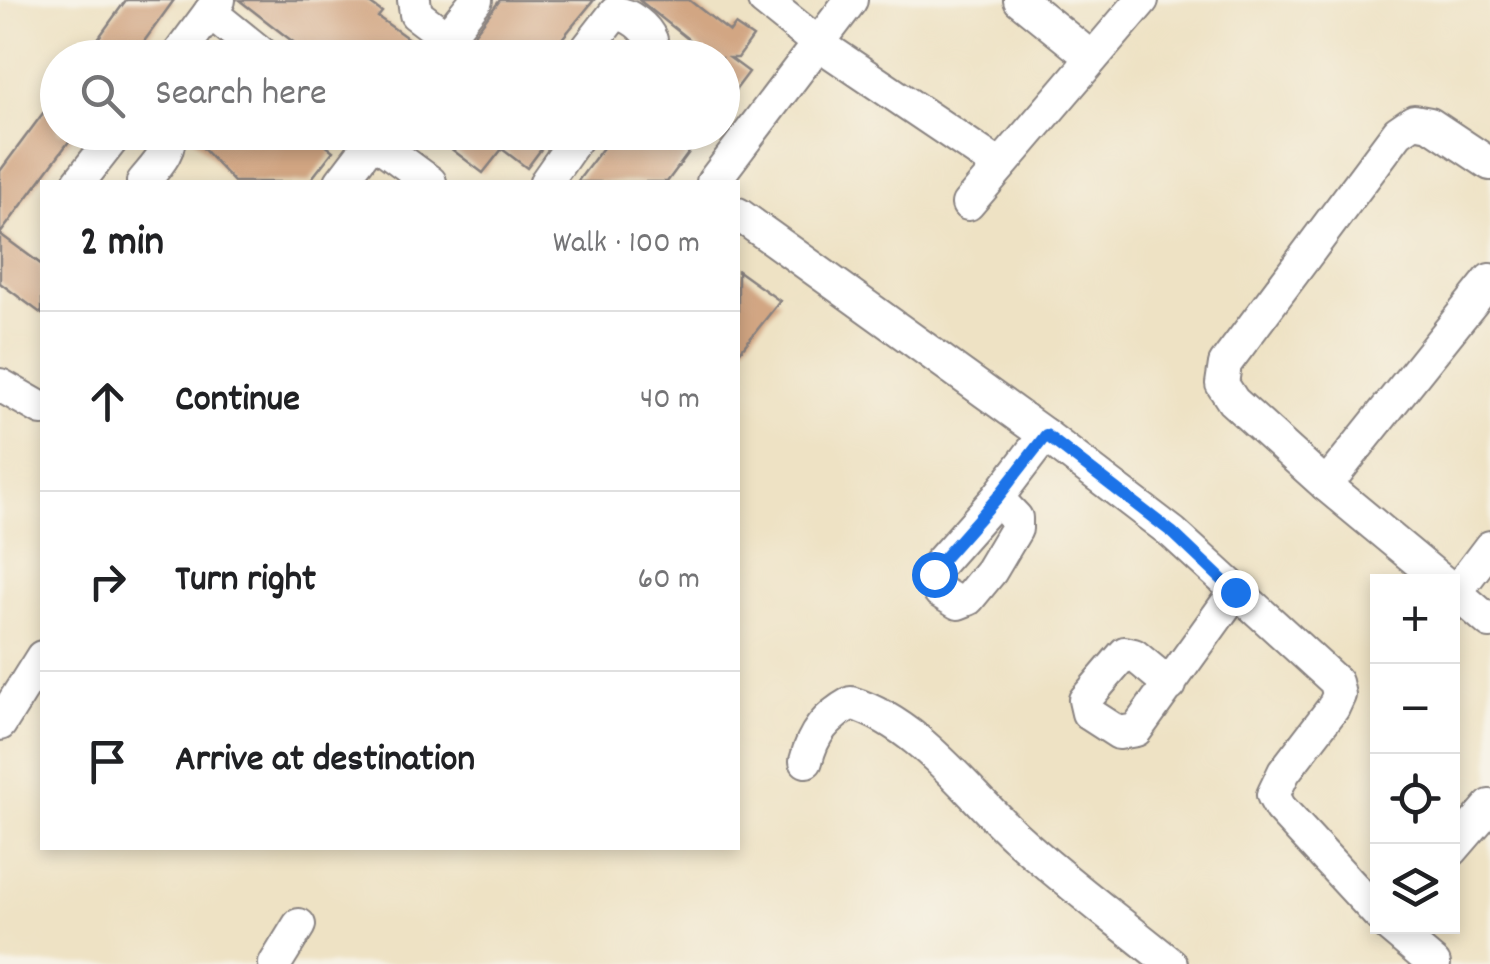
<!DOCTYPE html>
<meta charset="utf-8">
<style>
:root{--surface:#fff;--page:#f2f2f2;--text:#202124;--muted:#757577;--line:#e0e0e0}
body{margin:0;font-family:Dekko,sans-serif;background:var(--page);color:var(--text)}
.controls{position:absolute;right:30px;bottom:30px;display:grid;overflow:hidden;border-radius:0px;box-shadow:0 5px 15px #0003}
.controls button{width:90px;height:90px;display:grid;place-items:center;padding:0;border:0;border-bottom:2px solid var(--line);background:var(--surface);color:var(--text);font:50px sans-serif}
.stop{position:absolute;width:30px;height:30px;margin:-22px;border:8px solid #1a73e8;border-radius:50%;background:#fff}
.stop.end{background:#1a73e8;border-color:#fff;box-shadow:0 2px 10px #0008}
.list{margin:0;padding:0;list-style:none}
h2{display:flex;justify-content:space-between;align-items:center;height:130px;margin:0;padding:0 40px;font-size:42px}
h2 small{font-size:32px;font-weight:400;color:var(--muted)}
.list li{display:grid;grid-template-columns:65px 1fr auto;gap:30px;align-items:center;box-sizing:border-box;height:180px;padding:0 40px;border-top:2px solid var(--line)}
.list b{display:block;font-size:38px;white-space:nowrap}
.list em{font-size:32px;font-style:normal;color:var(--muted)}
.icon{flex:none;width:55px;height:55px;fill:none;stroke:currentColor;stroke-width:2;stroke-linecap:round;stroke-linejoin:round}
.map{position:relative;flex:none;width:1490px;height:964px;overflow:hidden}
.search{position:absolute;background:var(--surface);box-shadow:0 5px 15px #0003;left:40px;top:40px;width:700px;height:110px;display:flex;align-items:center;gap:25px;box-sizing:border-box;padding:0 35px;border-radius:55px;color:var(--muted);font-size:38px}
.panel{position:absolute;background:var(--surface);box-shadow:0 5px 15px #0003;left:40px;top:180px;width:700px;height:670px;border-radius:0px}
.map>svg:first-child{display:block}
.building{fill:#d2a683}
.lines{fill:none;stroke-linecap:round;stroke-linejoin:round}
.minor-casing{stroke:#888280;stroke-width:36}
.minor{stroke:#fff;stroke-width:32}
.route{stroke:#1a73e8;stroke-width:12}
</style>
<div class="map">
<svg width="1490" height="964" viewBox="0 0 1490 964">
<rect width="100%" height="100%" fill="#f7f3e8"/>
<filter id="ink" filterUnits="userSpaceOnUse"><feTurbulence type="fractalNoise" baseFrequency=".01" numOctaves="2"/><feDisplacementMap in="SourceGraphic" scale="20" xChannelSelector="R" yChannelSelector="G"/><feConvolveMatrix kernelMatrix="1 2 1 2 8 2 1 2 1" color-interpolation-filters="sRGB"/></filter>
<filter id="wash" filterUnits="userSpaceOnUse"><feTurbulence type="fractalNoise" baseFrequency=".0048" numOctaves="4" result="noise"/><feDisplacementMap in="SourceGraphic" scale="40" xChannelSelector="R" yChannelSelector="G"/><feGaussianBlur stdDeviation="2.25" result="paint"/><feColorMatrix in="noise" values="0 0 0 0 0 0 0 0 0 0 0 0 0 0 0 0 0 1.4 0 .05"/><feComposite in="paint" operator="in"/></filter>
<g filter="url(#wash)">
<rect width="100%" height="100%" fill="#eee2c4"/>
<g id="blocks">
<g class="building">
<path d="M 126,0 L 174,0 L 132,58 L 84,58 Z"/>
<path d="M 239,0 L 365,0 L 382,12 L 378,17 L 413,42 L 401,58 L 314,58 Z"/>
<path d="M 500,0 L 594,0 L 546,58 L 456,58 Z"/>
<path d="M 639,0 L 689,0 L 730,32 L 735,25 L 753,37 L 738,58 L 730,58 L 749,72 L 722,108 L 722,58 L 712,58 Z"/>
<path d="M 58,93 L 58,132 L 76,132 L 0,234 L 42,265 L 42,314 L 0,283 L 0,171 Z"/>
<path d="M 188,132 L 308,132 L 333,151 L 309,182 L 234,182 Z"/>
<path d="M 429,132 L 554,132 L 527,168 L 502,149 L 483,173 Z"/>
<path d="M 615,132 L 704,132 L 667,182 L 577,182 Z"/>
<path d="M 738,271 L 780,301 L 738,354 Z"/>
</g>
</g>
</g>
<g filter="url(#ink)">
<use href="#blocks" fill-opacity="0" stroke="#888280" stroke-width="2.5"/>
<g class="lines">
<g class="minor-casing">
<g id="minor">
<path d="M 414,0 L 416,14 L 445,36"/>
<path d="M 764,0 L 819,44 L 1000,166"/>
<path d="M 1020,0 L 1092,58"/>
<path d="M 210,12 L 267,58"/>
<path d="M 176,58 L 219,0"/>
<path d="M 430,58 L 476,0"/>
<path d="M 580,58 L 615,13 C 629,14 646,27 651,40 L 643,58"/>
<path d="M 362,132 L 430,182"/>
<path d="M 79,182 L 118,132"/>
<path d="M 143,182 C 154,168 173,151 168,132"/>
<path d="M 341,182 L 379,132"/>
<path d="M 546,182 L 581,132"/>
<path d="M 713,182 L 851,0"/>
<path d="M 968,204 L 1142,0"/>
<path d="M 738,214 L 1045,435 L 1173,533 L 1336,682 L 1339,695 L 1333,708 L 1284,772 L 1273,795 L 1280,808 L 1378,914"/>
<path d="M 0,385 L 42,409"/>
<path d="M 1326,485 L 1490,280"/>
<path d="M 997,498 L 1016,518 L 1016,529 L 991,571 L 968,599 L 958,603 L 940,592 L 934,582 L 936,567 L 997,498 L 1045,435"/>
<path d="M 1443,582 L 1326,485 L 1233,401 L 1222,384 L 1225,364 L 1398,132 L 1414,121 L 1430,124 L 1490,164"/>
<path d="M 1452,589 L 1490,622"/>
<path d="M 1456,592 L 1490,547"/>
<path d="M 1170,685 L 1134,655 L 1125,653 L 1085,700 L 1088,713 L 1119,733 L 1136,730 L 1235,592"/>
<path d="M 0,724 L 42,657"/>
<path d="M 806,761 C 813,733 826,717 851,703 C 919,724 965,790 1016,837 C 1065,882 1120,922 1171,964"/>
<path d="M 1452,850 L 1490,806"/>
<path d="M 1389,926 L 1434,964"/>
<path d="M 275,964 L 299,925"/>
</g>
</g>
<use href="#minor" class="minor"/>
</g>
</g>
<g class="lines" filter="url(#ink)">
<path class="route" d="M 934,574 L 936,567 L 997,498 L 1046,435 L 1173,533 L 1235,592"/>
</g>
</svg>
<div class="controls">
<button>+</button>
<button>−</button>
<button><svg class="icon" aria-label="locate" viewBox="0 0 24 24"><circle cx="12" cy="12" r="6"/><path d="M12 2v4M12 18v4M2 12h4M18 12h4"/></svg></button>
<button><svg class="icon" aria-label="layers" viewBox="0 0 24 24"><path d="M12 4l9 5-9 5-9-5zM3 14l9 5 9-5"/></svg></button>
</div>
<div class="stop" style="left:934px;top:574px"></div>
<div class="stop end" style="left:1235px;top:592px"></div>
<div class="search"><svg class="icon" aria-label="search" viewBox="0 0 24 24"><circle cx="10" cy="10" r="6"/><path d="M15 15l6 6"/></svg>Search here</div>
<section class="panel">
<h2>2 min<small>Walk · 100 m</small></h2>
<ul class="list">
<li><svg class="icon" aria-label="ahead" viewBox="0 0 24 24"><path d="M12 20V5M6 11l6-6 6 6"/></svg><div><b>Continue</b></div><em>40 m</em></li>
<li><svg class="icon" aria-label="right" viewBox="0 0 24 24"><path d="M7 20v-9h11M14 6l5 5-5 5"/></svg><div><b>Turn right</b></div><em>60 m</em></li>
<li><svg class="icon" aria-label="arrive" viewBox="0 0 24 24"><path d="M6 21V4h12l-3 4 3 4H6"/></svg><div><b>Arrive at destination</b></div></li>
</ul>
</section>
</div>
